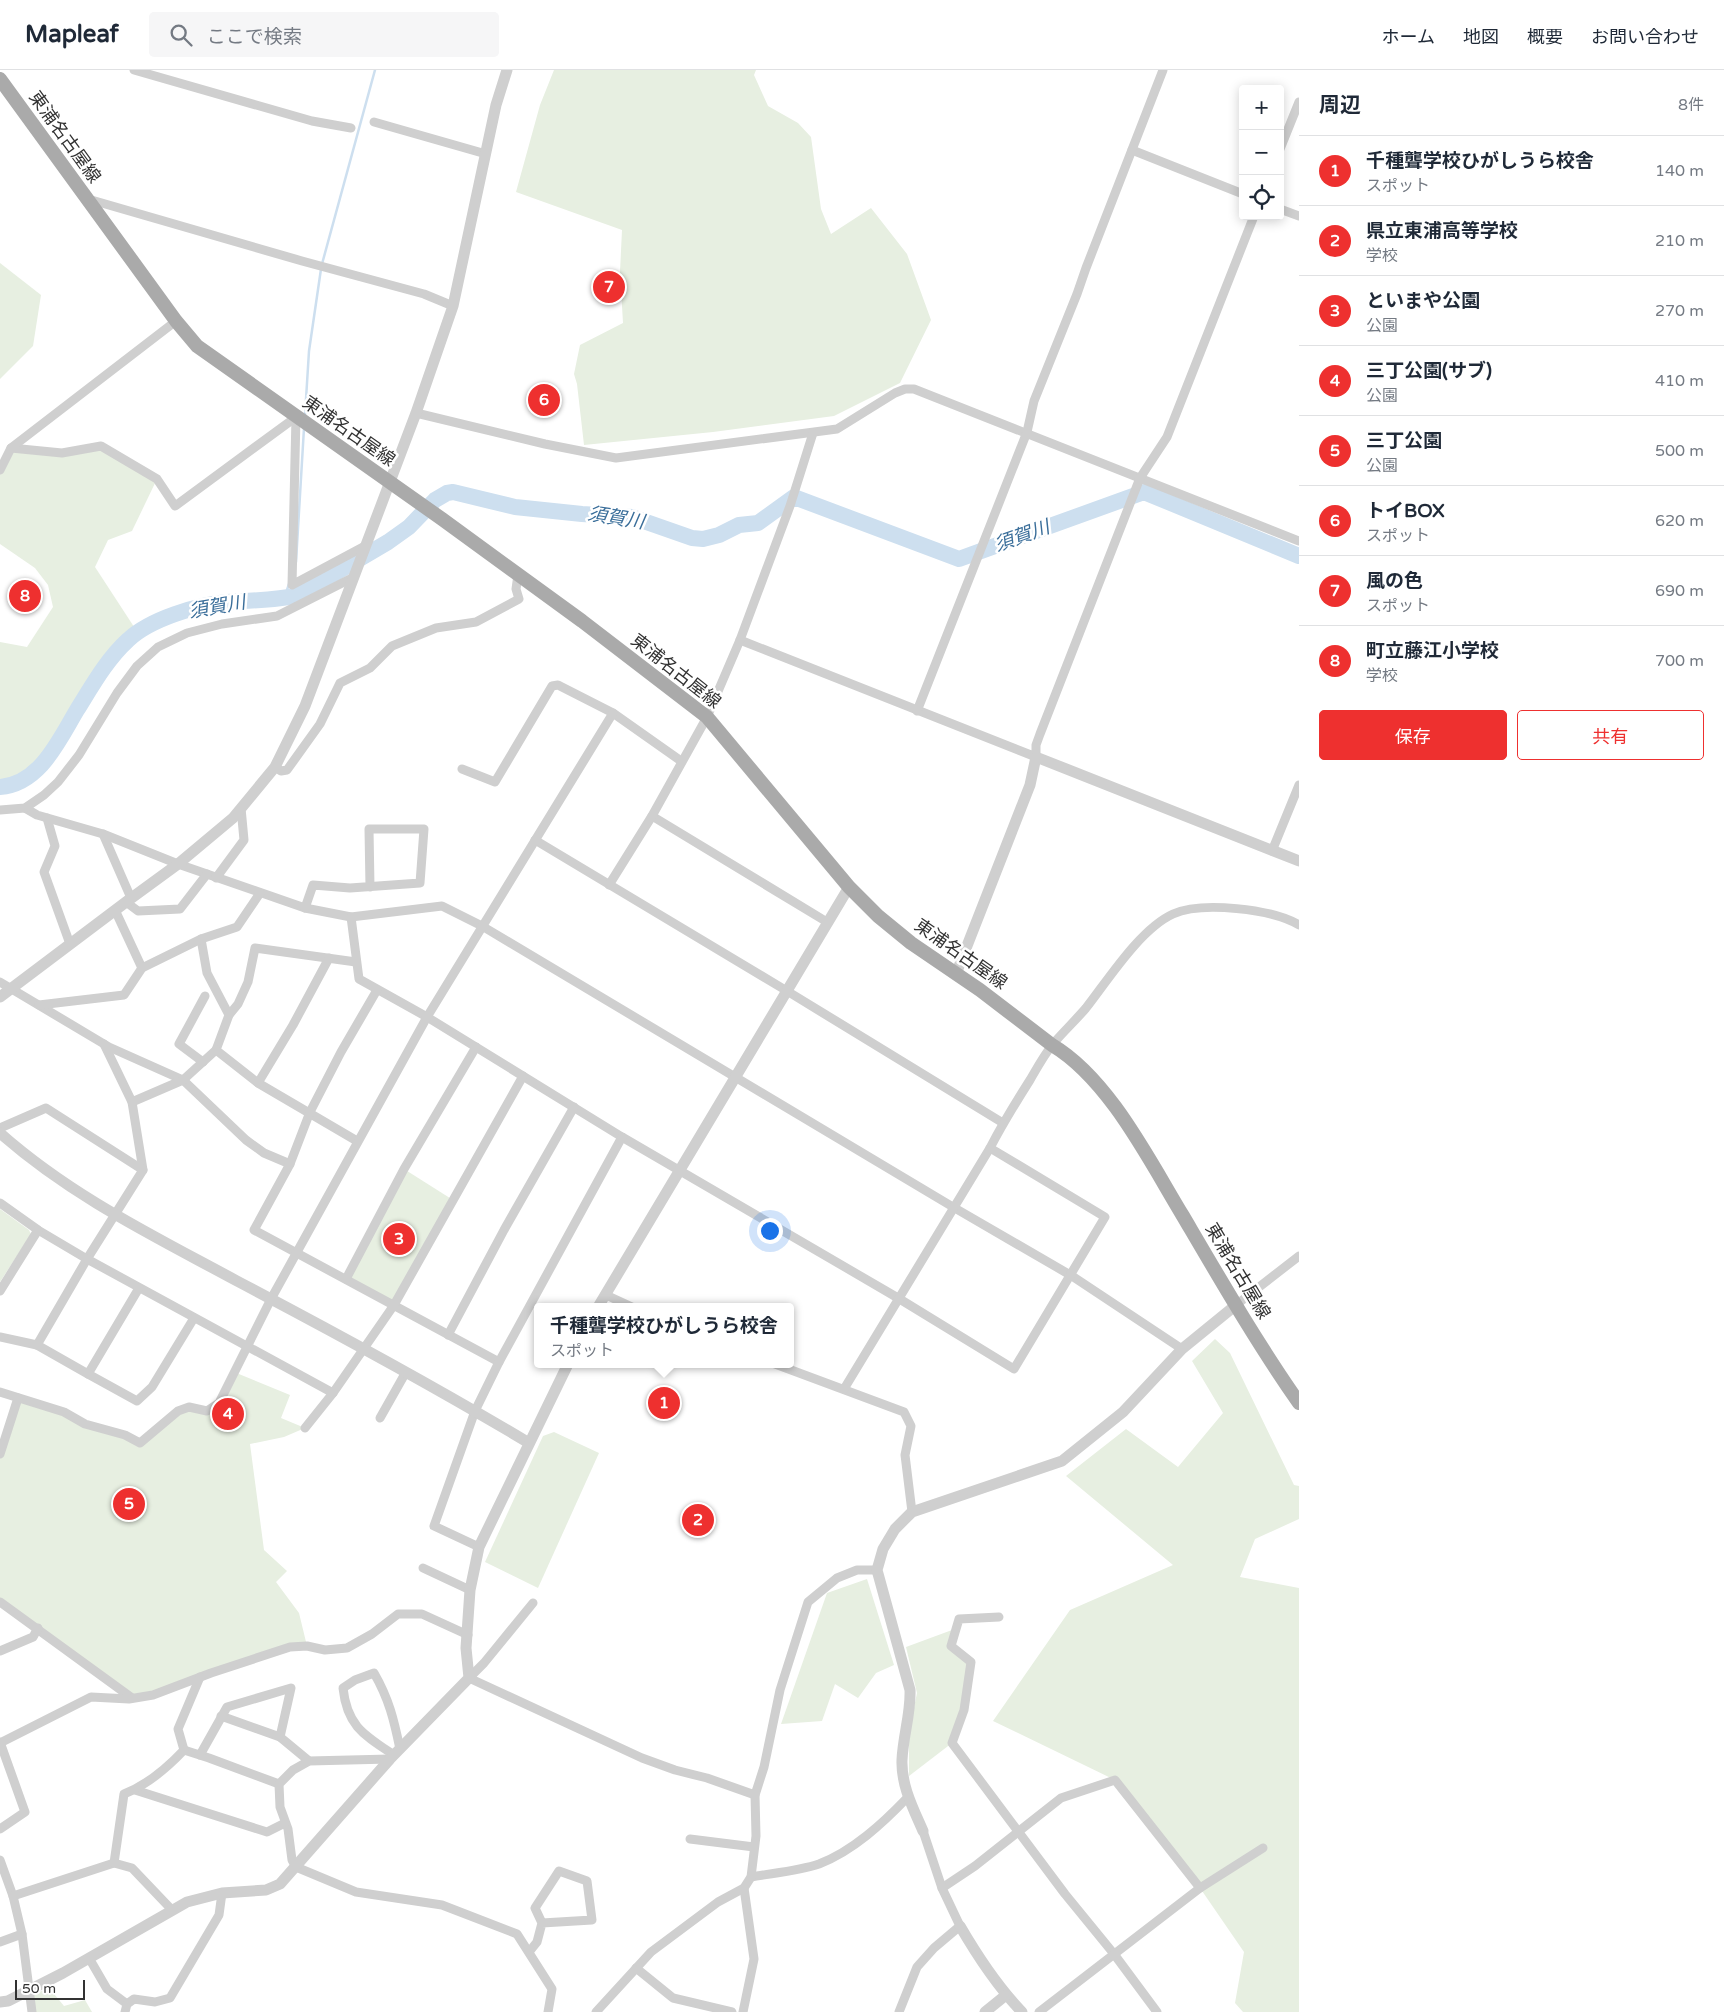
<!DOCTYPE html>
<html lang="ja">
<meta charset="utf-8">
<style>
:root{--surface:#fff;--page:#f6f6f7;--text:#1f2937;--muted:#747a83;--line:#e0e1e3;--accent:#ee302f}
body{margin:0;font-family:"Varela Round","Noto Sans JP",sans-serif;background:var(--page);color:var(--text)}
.controls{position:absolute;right:15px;top:15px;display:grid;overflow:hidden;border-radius:5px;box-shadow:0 2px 12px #0003}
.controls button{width:45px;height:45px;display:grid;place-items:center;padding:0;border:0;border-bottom:1px solid var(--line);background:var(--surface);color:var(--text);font:25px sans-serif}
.scale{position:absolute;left:15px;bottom:12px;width:70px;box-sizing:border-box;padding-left:5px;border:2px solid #323232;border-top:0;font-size:14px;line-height:18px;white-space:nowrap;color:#323232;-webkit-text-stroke:4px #fff;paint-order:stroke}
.you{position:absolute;left:769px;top:1160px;width:18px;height:18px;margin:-12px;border:4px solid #fff;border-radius:50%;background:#1a73e8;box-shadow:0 0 0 8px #1a73e833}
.badge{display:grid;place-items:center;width:32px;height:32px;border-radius:50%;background:var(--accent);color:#fff;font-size:16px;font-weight:700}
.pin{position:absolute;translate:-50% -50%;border:2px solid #fff;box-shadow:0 1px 5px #0006}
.popup{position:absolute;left:534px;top:1233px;width:260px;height:65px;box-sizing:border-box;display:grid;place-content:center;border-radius:5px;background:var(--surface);filter:drop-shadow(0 1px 4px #0005);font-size:16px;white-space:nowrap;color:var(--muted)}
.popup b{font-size:19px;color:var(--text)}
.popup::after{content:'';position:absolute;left:50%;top:100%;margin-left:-10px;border:10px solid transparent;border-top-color:var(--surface)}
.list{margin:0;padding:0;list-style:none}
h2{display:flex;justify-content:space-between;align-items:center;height:65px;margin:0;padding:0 20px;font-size:21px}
h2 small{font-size:16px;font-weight:400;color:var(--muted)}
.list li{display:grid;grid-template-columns:32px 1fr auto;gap:15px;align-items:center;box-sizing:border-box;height:70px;padding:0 20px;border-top:1px solid var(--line)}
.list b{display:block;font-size:19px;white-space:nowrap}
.list p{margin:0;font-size:16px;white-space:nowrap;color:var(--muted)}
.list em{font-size:16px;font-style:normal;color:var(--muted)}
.actions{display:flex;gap:10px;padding:15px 20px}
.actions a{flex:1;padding:11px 0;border:1px solid var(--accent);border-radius:5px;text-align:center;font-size:18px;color:var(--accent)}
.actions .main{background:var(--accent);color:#fff}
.icon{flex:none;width:28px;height:28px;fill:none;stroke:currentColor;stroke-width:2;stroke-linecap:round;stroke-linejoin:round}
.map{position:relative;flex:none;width:1299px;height:1942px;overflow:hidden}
header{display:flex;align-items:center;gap:30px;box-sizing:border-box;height:70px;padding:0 25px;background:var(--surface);border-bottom:1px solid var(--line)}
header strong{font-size:24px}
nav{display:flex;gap:28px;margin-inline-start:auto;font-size:18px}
.search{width:350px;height:45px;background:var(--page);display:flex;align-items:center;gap:12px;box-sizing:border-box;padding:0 18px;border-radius:5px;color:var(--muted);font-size:19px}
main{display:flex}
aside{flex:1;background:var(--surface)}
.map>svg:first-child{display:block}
.green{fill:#e7efe1}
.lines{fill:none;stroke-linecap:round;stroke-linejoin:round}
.stream{stroke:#cddfef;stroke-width:2.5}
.river{stroke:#cddfef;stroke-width:16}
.minor{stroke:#cfcfcf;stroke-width:9}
.tertiary{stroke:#cfcfcf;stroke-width:11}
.primary{stroke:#aaa;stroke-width:14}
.labels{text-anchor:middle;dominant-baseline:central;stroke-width:5;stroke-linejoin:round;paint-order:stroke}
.street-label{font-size:18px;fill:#323232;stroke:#fff}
.water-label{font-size:19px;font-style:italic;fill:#3a6e9a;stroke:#fff}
</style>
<header>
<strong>Mapleaf</strong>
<div class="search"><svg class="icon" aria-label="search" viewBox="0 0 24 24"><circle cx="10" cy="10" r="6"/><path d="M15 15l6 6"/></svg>ここで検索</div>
<nav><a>ホーム</a><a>地図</a><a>概要</a><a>お問い合わせ</a></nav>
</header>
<main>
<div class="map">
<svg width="1299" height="1942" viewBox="0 0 1299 1942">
<rect width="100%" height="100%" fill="#fff"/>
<g class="green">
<path d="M 554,0 L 756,0 L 754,5 L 768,36 L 798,53 L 811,67 L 821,139 L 831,164 L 871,138 L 907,184 L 931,250 L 900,313 L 834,346 L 713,362 L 584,375 L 577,314 L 574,304 L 580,275 L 623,253 L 620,202 L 622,160 L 516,122 L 540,35 Z"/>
<path d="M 0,193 L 41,225 L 33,276 L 0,309 Z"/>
<path d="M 100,376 L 157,409 L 132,461 L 108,470 L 95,497 L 138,563 L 111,590 L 88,622 L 56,676 L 9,717 L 0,718 L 0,572 L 27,577 L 53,537 L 48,515 L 35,498 L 0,474 L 0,400 L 11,378 L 62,383 Z"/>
<path d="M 404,1099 L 453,1130 L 394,1235 L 346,1209 Z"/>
<path d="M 0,1139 L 29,1160 L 31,1164 L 0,1212 Z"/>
<path d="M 1215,1269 L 1230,1283 L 1294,1415 L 1299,1416 L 1299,1449 L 1255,1469 L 1240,1507 L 1299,1518 L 1299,1942 L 1243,1942 L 1235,1933 L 1244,1882 L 1200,1818 L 1115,1710 L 993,1651 L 1070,1540 L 1173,1495 L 1066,1406 L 1126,1359 L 1178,1397 L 1223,1343 L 1192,1291 Z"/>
<path d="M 234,1302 L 290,1325 L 281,1348 L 305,1358 L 284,1367 L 250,1374 L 264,1480 L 287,1501 L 276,1512 L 299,1543 L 307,1576 L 132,1628 L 0,1532 L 0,1384 L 18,1328 L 140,1373 L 178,1341 L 207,1340 L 219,1333 Z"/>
<path d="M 554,1362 L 599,1383 L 538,1518 L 485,1492 L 543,1366 Z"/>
<path d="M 867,1509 L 894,1595 L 876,1603 L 858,1628 L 835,1614 L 822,1651 L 781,1654 L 827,1523 Z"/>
<path d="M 952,1560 L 951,1576 L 971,1592 L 952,1673 L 909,1706 L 909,1662 L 917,1623 L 906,1577 Z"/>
<path d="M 50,1919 L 64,1936 L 85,1930 L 92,1942 L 34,1942 L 32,1923 Z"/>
</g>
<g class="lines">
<g class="stream">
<path d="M 322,194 L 375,0"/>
<path d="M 305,345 L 309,281 L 321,199"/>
<path d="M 296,492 L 304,358"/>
<path d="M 284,529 L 289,514"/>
</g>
<path class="river" d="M 0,717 C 40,714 59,670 77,640 C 92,616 107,589 128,570 C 150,549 197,535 227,532 C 251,530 275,531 298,525 L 388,472 L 409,457 L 435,430 L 447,423 L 453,422 L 515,437 L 582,444 L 632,447 L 692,468 L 703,469 L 719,465 L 739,455 L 758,453 L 794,427 L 959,489 L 1144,422 L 1299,486"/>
<g class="minor">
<path d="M 134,0 L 312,51 L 351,58"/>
<path d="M 374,52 L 486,84"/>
<path d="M 1280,79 L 1299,32"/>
<path d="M 1132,80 L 1243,124"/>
<path d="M 88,129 L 302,191 L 424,224 L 453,236"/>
<path d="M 1280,139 L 1299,146"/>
<path d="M 416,343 L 545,374 L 616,388 L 837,359 L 895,323 L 905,319 L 914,319 L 1299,471"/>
<path d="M 296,347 L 292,515 L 365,476"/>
<path d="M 11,378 L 62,383 L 101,376 L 157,409 L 175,436 L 296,347"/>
<path d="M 0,400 L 11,378 L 176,251"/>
<path d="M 740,570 L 1036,687 L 1036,675 L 1040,664 L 1140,408 L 1167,367 L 1254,146"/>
<path d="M 917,641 L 1027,362 L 1034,331 L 1077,224 L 1086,198 L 1163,0"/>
<path d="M 275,697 L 281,701 L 287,700 L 320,654 L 340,613 L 370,598 L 392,576 L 436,558 L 476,552 L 519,529 L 516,519 L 518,505"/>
<path d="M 462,699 L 495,712 L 552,616 L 558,615 L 613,643 L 681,691"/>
<path d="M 25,738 L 37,745 L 103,764 L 178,794 L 305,838 L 351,847 L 442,836 L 482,856 L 953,1137 L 1072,1206 L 1182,1279"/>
<path d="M 0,740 L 25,738 L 44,725 L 58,712 L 79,685 L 117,623 L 137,596 L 158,577 L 187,563 L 222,554 L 277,546 L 352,508"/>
<path d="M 652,746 L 827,852"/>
<path d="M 47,748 L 55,776 L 44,802 L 70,874"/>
<path d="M 103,764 L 131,828"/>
<path d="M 535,770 L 787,921 L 1003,1053"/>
<path d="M 1272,781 L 1299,715"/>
<path d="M 216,808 L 244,770 L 241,738"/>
<path d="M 609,815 L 652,746 L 707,647 L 740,570 L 790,436 L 813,363"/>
<path d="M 126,832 L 138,841 L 180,839 L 207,804"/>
<path d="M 305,838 L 313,815 L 350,818 L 420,813 L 424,759 L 369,759 L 370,817"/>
<path d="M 115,840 L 142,898"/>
<path d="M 351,847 L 359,909 L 427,947 L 622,1067 L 898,1228 L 1014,1299 L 1105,1147 L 990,1078"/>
<path d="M 201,869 L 207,903 L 229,945"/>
<path d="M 356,892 L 255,878 L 248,912 L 238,934 L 229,945 L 216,980 L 258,1013 L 357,1071"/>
<path d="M 0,912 L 109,977 L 183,1010 L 246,1070 L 264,1083 L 290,1094"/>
<path d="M 377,920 L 341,982 L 310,1042 L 290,1094 L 254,1160 L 499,1292"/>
<path d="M 39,935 L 124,925 L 142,898 L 201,869 L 237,857 L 260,823"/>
<path d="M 104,974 L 132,1032 L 143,1100"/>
<path d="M 203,992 L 179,974 L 205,926"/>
<path d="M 258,1013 L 293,955 L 329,888"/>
<path d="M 132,1032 L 183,1010 L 216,980"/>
<path d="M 0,1058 L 46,1038 L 143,1100 L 87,1189 L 37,1275"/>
<path d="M 0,1133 L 38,1160 L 87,1189 L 333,1323"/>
<path d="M 346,1209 L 404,1099 L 476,977"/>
<path d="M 0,1221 L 38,1160"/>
<path d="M 606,1225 L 632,1237"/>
<path d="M 1236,1235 L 1299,1186"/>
<path d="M 448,1265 L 504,1160 L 574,1037"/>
<path d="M 0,1267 L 37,1275 L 88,1304 L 139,1218"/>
<path d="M 775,1294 L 904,1342 L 911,1356 L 905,1385 L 912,1442"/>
<path d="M 88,1304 L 137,1331 L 152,1317 L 194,1248"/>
<path d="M 844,1319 L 990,1078 C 1002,1055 1016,1032 1030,1010 C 1037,998 1044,985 1053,974 C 1063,962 1075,951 1086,938 C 1108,910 1140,859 1173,844 C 1202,831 1272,839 1299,855"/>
<path d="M 0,1322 L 64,1342 L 85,1354 L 125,1365 L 140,1373 L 178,1341 L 189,1337 L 207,1341 L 219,1333 L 271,1229 L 427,947 L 613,643"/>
<path d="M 380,1348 L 406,1302"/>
<path d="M 305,1358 L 333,1323 L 394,1235 L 523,1006"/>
<path d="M 0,1384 L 18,1328"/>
<path d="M 479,1477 L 434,1456 L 475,1341 L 499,1292 L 622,1067"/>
<path d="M 423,1498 L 470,1520"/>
<path d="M 0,1532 L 132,1628"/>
<path d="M 533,1533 L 484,1593 L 469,1608 L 642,1688 L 675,1700 L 707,1708 L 755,1725"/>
<path d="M 999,1547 L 959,1549 L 951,1576 L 971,1592 L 964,1640 L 952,1673 L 1065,1824 L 1114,1884 L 1157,1942"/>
<path d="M 0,1581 L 33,1567 L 38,1558"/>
<path d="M 221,1646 L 280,1667"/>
<path d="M 0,1672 L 25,1742 L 0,1759"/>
<path d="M 0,1673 L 91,1627 L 129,1629 L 153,1625 L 211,1603 L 290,1577 L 307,1576 L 325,1580 L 347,1578 L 372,1564 L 398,1544 L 422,1544 L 468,1565"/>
<path d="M 184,1680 L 209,1688 L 279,1714"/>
<path d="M 184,1680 L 178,1659 L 200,1607"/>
<path d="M 200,1685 L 227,1637 L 291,1618 L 280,1667 L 309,1691"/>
<path d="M 394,1685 C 364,1665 347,1656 343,1618 L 355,1610 L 374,1603 C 389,1629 394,1650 400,1679"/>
<path d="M 390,1689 L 309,1691 L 293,1700 L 279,1714 L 280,1737 L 288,1759 L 292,1790 L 296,1797 L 356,1822 L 442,1835 L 517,1864 L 552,1919 L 548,1942"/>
<path d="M 135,1720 L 267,1762 L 285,1753"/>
<path d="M 690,1769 L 754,1777"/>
<path d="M 0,1790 L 13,1826 L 22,1864 L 32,1942"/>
<path d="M 751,1807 C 773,1803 798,1801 819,1794 C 853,1781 883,1753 907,1728"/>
<path d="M 942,1818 L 975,1796 L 1061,1728 L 1115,1710 L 1200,1818 L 1039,1942"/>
<path d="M 1200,1818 L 1263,1778"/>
<path d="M 13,1826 L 114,1793"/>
<path d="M 172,1840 L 132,1798 L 114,1793 L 124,1724 C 147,1715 167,1698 184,1680"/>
<path d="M 0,1872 L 22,1864"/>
<path d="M 529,1882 L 537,1872 L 542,1853 L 592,1850 L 587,1811 L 559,1801 L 535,1838 L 542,1853"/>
<path d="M 89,1888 L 107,1919 L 127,1934"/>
<path d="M 636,1898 L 673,1928 L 732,1942"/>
<path d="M 125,1942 L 127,1934 L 134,1929 L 155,1932 L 170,1928 L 219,1845 L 222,1823"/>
<path d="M 596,1942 L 651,1882 L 718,1832 L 744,1818 L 751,1807 L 756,1766 L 755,1725 L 764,1697 L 780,1620 L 808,1532 L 837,1508 L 857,1500 L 877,1500"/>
<path d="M 743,1942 L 754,1889 L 744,1818"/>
<path d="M 899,1942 L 917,1897 L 934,1878 L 960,1856 L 942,1818 L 923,1761"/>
</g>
<g class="tertiary">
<path d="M 956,904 L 1030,715 L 1036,687 L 1299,791"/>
<path d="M 0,927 L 126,832 L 178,794 L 233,748 L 275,697 L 305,636 L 416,343 L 453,236 L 496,35 L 507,0"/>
<path d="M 0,1063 C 71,1126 154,1166 237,1211 C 336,1263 434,1316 529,1373"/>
<path d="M 598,1237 L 849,817"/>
<path d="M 923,1761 C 913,1738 901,1715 902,1690 C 903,1666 911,1643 910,1620 L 877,1500 L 883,1479 L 895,1459 L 912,1442 L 1062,1391 L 1123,1342 L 1182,1279 L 1236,1235"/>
<path d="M 960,1856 C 978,1887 997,1916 1022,1942"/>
<path d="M 0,1932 L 8,1931 L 63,1903 L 187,1832 L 222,1823 L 266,1820 L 280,1814 L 390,1689 L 469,1608 L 466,1578 L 470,1520 L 479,1477 L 568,1294"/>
<path d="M 985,1942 L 1006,1925"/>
</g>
<path class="primary" d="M 0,9 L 176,251 L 197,276 L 442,449 L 582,551 L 707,647 L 849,817 L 878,846 L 911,873 L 980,920 L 1052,975 C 1109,1009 1149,1090 1183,1146 C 1220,1209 1257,1273 1299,1333"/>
</g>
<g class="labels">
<g class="street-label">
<text transform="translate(65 67) rotate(54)">東浦名古屋線</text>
<text transform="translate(349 361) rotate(35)">東浦名古屋線</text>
<text transform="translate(676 601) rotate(38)">東浦名古屋線</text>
<text transform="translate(961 884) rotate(35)">東浦名古屋線</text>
<text transform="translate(1238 1201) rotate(59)">東浦名古屋線</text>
</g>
<g class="water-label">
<text transform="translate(616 448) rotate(9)">須賀川</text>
<text transform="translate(1022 466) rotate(-20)">須賀川</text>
<text transform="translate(217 537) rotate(-10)">須賀川</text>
</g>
</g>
</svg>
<div class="controls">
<button>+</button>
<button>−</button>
<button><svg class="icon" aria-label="locate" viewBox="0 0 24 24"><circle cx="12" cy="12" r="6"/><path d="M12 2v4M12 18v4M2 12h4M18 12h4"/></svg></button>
</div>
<div class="scale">50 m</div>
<div class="you"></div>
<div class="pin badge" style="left:664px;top:1333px">1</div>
<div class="popup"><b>千種聾学校ひがしうら校舎</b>スポット</div>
<div class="pin badge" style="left:698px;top:1450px">2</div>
<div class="pin badge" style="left:399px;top:1169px">3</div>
<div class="pin badge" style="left:228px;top:1344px">4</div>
<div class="pin badge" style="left:129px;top:1434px">5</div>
<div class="pin badge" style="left:544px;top:330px">6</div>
<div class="pin badge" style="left:609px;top:217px">7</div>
<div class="pin badge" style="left:25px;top:526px">8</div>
</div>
<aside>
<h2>周辺<small>8件</small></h2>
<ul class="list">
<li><span class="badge">1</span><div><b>千種聾学校ひがしうら校舎</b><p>スポット</p></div><em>140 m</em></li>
<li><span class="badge">2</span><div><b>県立東浦高等学校</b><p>学校</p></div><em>210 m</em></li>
<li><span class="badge">3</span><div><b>といまや公園</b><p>公園</p></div><em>270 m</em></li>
<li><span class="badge">4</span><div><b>三丁公園(サブ)</b><p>公園</p></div><em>410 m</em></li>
<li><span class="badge">5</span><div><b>三丁公園</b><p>公園</p></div><em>500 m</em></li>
<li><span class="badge">6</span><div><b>トイBOX</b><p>スポット</p></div><em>620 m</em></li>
<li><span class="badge">7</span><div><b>風の色</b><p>スポット</p></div><em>690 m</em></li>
<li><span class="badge">8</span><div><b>町立藤江小学校</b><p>学校</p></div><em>700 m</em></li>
</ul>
<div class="actions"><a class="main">保存</a><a>共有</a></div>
</aside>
</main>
